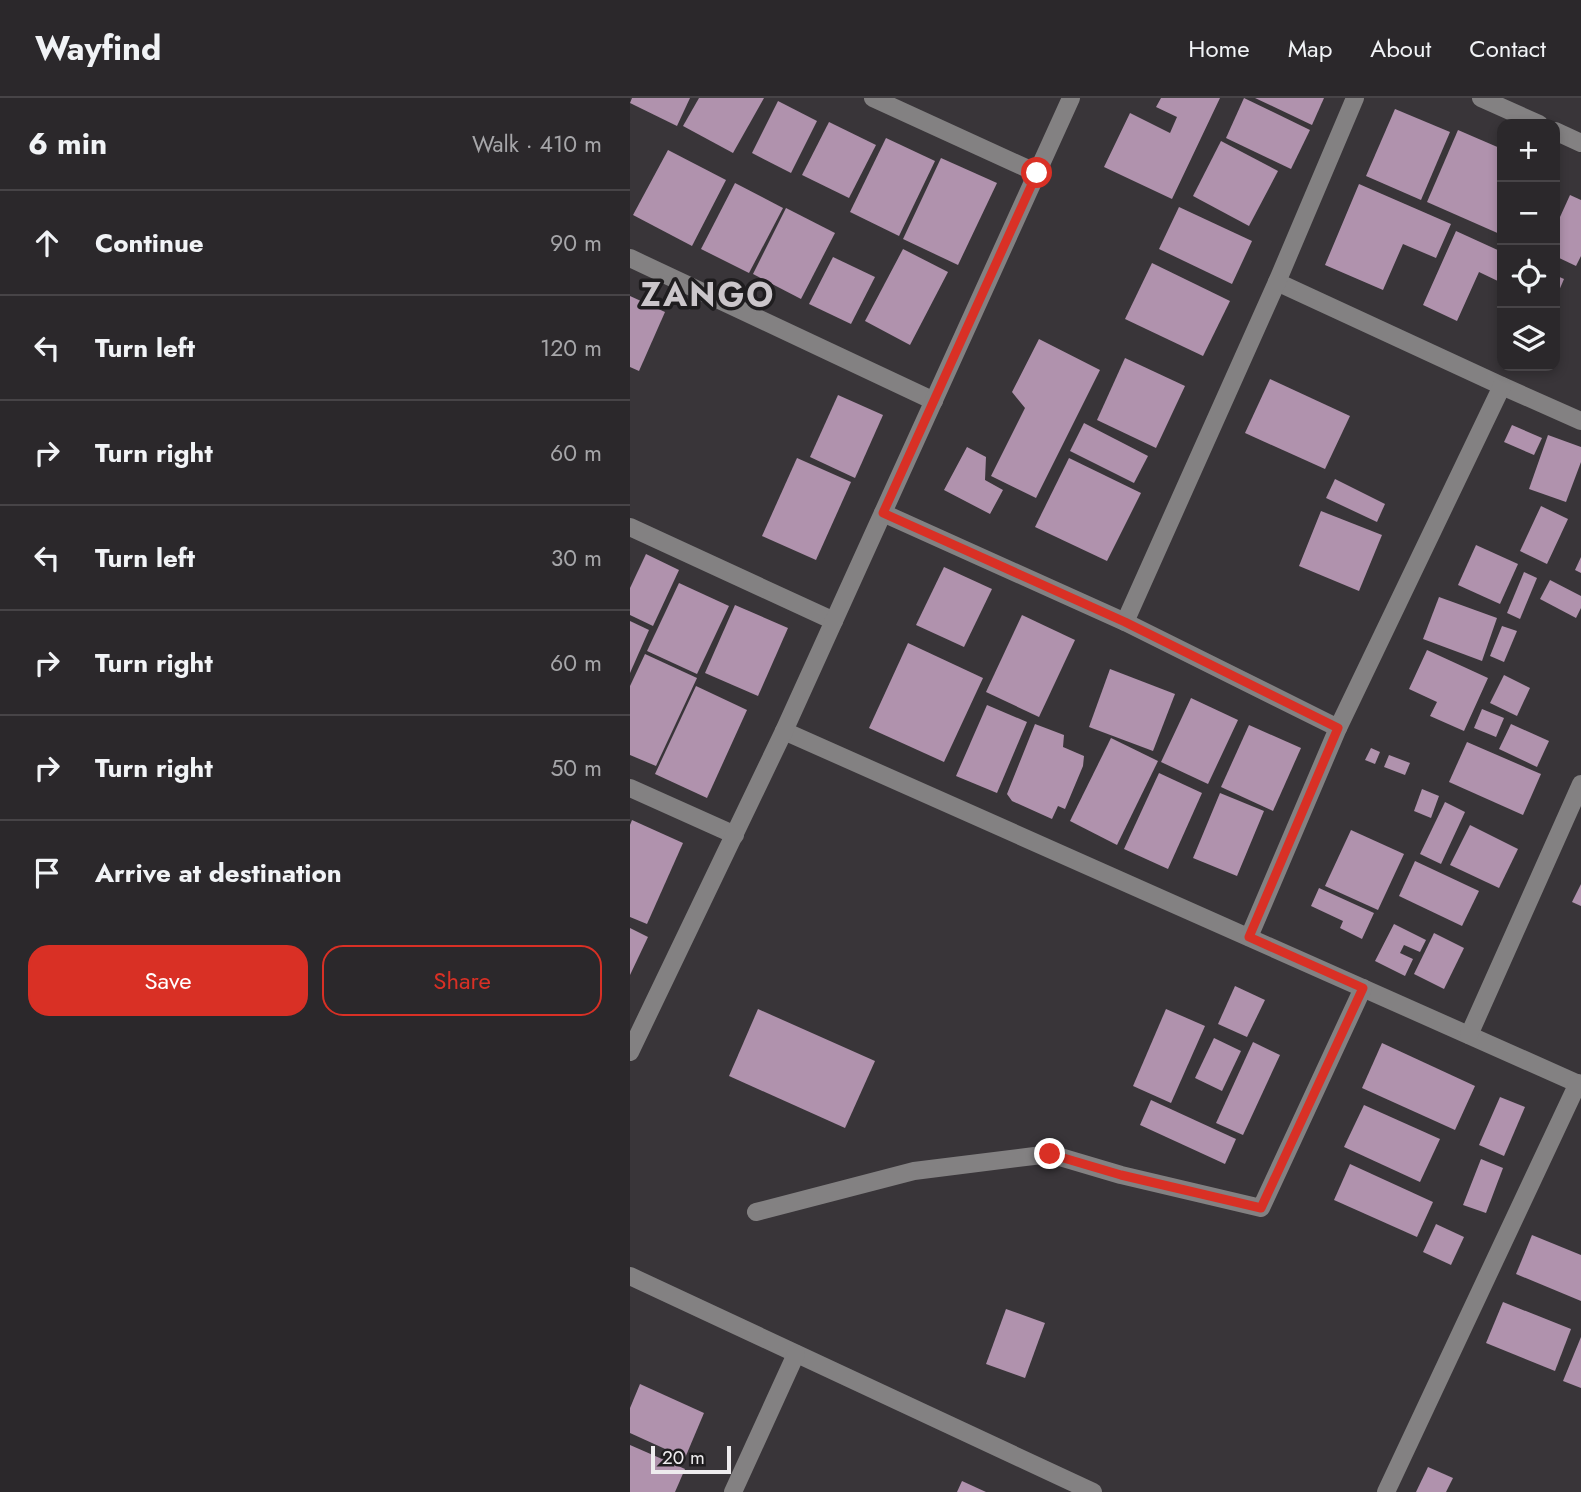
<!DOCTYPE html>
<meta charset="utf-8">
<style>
:root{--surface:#2b282b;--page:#333033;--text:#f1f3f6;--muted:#a6a6a9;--line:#474447;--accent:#d93025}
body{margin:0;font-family:Jost,sans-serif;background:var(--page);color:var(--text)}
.controls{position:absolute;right:21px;top:21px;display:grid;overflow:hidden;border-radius:14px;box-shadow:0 4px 10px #0003}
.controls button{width:63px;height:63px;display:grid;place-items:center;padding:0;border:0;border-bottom:2px solid var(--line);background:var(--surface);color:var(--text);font:35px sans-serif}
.scale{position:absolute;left:21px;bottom:18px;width:80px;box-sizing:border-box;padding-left:7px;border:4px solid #eeecee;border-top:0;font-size:19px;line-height:24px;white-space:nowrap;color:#eeecee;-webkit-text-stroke:5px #1f1d1f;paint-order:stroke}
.stop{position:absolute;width:21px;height:21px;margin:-16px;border:5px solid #d93025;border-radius:50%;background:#fff}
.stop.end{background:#d93025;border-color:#fff;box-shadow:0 2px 7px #0008}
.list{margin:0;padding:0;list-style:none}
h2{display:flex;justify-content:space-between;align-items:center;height:91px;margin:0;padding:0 28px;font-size:30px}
h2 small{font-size:23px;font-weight:400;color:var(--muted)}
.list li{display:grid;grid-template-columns:46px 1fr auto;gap:21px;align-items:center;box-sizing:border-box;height:105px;padding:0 28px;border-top:2px solid var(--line)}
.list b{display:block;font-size:26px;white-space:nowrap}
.list em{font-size:23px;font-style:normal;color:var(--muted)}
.actions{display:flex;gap:14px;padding:21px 28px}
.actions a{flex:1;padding:16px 0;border:2px solid var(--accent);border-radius:21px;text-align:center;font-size:24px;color:var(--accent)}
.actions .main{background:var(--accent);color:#fff}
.icon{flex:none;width:38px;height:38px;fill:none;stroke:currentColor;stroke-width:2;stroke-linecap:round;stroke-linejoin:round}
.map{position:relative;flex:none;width:951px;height:1394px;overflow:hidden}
header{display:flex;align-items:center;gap:42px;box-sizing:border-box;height:98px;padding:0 35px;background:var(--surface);border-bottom:2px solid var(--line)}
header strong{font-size:33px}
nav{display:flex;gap:38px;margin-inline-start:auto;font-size:24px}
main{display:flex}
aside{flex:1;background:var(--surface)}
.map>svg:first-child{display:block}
.building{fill:#b092ad}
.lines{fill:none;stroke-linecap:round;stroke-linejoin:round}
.minor{stroke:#838182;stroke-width:18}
.route{stroke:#d93025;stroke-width:9}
.labels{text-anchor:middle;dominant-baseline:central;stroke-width:7;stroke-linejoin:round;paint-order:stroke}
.district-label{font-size:33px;font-weight:bold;letter-spacing:2px;fill:#cbc6ca;stroke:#1f1d1f}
</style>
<header>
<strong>Wayfind</strong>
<nav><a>Home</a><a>Map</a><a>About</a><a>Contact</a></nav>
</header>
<main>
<aside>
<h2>6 min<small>Walk · 410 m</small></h2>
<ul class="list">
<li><svg class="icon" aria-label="ahead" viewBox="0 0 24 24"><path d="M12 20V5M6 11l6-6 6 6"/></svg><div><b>Continue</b></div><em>90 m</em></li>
<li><svg class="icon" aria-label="left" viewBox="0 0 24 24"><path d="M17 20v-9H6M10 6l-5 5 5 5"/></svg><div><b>Turn left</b></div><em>120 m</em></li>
<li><svg class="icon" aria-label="right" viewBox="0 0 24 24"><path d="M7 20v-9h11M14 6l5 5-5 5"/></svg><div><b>Turn right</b></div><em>60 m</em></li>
<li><svg class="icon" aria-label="left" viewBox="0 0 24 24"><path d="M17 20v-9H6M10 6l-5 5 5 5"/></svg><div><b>Turn left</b></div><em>30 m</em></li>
<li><svg class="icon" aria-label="right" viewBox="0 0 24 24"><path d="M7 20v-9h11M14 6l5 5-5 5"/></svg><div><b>Turn right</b></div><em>60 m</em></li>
<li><svg class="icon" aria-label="right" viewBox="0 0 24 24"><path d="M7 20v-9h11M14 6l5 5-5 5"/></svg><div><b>Turn right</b></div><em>50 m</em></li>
<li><svg class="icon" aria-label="arrive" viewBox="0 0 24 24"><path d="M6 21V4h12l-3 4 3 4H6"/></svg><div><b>Arrive at destination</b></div></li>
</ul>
<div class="actions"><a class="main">Save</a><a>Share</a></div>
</aside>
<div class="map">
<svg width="951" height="1394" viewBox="0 0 951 1394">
<rect width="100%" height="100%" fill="#393539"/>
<g class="building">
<path d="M 2,0 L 60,0 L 47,28 L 0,5 Z"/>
<path d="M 69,0 L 134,0 L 103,55 L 53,28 Z"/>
<path d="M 531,0 L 590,0 L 542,101 L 474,69 L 500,15 L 540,35 L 547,19 L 526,9 Z"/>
<path d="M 614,0 L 680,32 L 661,71 L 596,40 Z"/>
<path d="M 625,0 L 694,0 L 682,27 Z"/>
<path d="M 148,3 L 187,23 L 161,75 L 122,55 Z"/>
<path d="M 765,11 L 820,34 L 791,102 L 736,78 Z"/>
<path d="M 199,24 L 246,47 L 219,100 L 172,77 Z"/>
<path d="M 828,32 L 872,51 L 872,137 L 797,104 Z"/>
<path d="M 256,40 L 305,63 L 269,138 L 220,114 Z"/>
<path d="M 591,43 L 648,73 L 619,128 L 563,98 Z"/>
<path d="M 38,52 L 96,82 L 62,148 L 3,117 Z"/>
<path d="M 311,60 L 367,85 L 328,167 L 273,141 Z"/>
<path d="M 105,85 L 153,110 L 119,175 L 71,151 Z"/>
<path d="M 729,86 L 821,126 L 806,160 L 773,146 L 753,192 L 695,167 Z"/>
<path d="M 940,97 L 951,102 L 951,158 L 946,168 L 925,158 L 925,130 Z"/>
<path d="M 549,109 L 622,143 L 602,186 L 529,151 Z"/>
<path d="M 156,110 L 205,135 L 171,201 L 123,176 Z"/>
<path d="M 826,133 L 872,154 L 872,185 L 849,174 L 827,223 L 793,207 Z"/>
<path d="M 273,151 L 318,174 L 280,247 L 235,223 Z"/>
<path d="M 203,159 L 245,179 L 221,226 L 179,206 Z"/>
<path d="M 522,165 L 600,203 L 573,258 L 495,221 Z"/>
<path d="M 925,177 L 934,181 L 925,202 Z"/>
<path d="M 0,198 L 35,214 L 9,273 L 0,269 Z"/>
<path d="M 409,241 L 470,272 L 406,400 L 361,378 L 395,310 L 382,294 Z"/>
<path d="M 495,260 L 555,288 L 526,350 L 467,322 Z"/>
<path d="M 640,281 L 720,318 L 695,371 L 615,335 Z"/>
<path d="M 208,297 L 253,317 L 225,380 L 180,359 Z"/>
<path d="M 454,325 L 518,358 L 504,385 L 440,353 Z"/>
<path d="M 882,327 L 912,340 L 904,357 L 874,344 Z"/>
<path d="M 918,337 L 951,349 L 951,364 L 936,404 L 899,391 Z"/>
<path d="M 337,349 L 356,359 L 355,382 L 373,392 L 360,416 L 314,392 Z"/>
<path d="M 167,360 L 221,384 L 186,462 L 132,438 Z"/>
<path d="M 439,360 L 511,395 L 477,463 L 405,429 Z"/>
<path d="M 705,381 L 755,406 L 747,424 L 696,400 Z"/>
<path d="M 911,408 L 938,421 L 917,466 L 890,453 Z"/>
<path d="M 691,413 L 752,437 L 729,493 L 669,468 Z"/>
<path d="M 846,447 L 888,466 L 870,506 L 828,487 Z"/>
<path d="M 16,456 L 49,472 L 23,528 L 0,517 L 0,490 Z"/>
<path d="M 951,459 L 951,475 L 945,472 Z"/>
<path d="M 314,469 L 362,491 L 334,549 L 286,527 Z"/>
<path d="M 894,474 L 907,480 L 890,521 L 877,515 Z"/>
<path d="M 920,482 L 951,498 L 951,510 L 946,520 L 910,501 Z"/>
<path d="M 49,485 L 99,508 L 67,576 L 17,553 Z"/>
<path d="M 809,499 L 867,520 L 852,563 L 793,541 Z"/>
<path d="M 105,507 L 158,530 L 128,598 L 75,575 Z"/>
<path d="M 392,517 L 445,542 L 409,619 L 356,594 Z"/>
<path d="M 0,523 L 19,532 L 0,575 Z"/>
<path d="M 872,528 L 887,533 L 874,564 L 860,558 Z"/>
<path d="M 278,545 L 353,580 L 314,664 L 239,630 Z"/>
<path d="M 797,552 L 858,580 L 834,633 L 800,618 L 807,604 L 779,591 Z"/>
<path d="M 15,556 L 67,580 L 26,668 L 0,657 L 0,588 Z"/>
<path d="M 480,571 L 545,596 L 523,653 L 459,629 Z"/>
<path d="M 874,577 L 900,590 L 887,618 L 860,605 Z"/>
<path d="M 66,588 L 117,612 L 77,700 L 25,676 Z"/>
<path d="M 561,600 L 608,622 L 578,686 L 531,664 Z"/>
<path d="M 357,607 L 397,624 L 367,695 L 326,678 Z"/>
<path d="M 852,611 L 874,620 L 866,639 L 844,630 Z"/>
<path d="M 405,626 L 434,637 L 433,649 L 454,658 L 453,668 L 435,711 L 428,708 L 422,721 L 382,703 L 377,696 Z"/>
<path d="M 881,626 L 919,643 L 907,669 L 869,651 Z"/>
<path d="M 619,627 L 671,650 L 643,713 L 591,689 Z"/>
<path d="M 481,640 L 528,663 L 487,747 L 440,723 Z"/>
<path d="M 837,644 L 911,676 L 893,717 L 819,684 Z"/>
<path d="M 741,650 L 750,654 L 745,666 L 735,662 Z"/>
<path d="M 759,657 L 780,665 L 775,677 L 754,669 Z"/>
<path d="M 529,675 L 572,695 L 538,771 L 494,751 Z"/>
<path d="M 792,691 L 809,698 L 801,720 L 784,713 Z"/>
<path d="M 590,695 L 634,713 L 607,778 L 563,760 Z"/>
<path d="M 815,704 L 835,714 L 811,766 L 790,756 Z"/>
<path d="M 2,722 L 53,745 L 17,826 L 0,819 L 0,727 Z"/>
<path d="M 840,727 L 888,751 L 869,790 L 820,767 Z"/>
<path d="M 721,732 L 774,756 L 748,812 L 695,788 Z"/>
<path d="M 785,763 L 849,793 L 832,828 L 769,798 Z"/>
<path d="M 951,786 L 951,808 L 942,804 Z"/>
<path d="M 689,790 L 744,815 L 732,841 L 710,830 L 713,823 L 681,808 Z"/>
<path d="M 764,826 L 796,842 L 790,854 L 774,847 L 770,855 L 783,861 L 775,878 L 745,863 Z"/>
<path d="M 0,830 L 18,839 L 0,877 Z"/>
<path d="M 804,835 L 834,850 L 814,891 L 784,876 Z"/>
<path d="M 605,888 L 635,902 L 617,939 L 588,926 Z"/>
<path d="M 128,911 L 245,963 L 215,1030 L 99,978 Z"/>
<path d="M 536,911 L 575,928 L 541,1005 L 503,988 Z"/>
<path d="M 584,940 L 611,953 L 592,993 L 565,980 Z"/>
<path d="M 623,944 L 650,957 L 613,1037 L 586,1025 Z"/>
<path d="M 752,945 L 845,988 L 825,1032 L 732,990 Z"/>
<path d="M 870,999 L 895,1009 L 874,1058 L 849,1047 Z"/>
<path d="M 521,1002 L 606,1041 L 595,1066 L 510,1027 Z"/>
<path d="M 734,1007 L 810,1041 L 790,1084 L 714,1049 Z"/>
<path d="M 851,1061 L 873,1070 L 856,1115 L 833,1107 Z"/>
<path d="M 720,1066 L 803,1104 L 787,1139 L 704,1102 Z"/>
<path d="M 806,1126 L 834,1139 L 821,1167 L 793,1154 Z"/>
<path d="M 902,1137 L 951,1157 L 951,1203 L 886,1176 Z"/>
<path d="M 873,1204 L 941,1231 L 925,1273 L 856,1245 Z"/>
<path d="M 376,1211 L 415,1225 L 395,1280 L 356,1266 Z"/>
<path d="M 951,1239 L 951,1290 L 933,1283 Z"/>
<path d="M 10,1286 L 74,1315 L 55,1360 L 0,1335 L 0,1310 Z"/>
<path d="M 0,1347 L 55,1371 L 45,1394 L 0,1394 Z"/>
<path d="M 798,1369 L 823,1380 L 816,1394 L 786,1394 Z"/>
<path d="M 332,1383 L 356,1394 L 327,1394 Z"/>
</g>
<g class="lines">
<g class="minor">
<path d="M 243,0 L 407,75"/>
<path d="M 851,0 L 909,26"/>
<path d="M 925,33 L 951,45"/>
<path d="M 0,160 L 304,303"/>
<path d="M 647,184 L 872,288 L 951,323"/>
<path d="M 253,415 L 495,524 L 708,630"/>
<path d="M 0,429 L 204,523"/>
<path d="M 495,524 L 647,184 L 725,0"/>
<path d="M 154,633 L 951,987"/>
<path d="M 0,690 L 105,737"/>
<path d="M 619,839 L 708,630 L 872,288"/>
<path d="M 839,937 L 951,686"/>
<path d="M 0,954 L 154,633 L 441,0"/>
<path d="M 126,1114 L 284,1073 L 420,1056 L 491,1077 L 631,1110 L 733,890"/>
<path d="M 0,1178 L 463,1394"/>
<path d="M 103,1394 L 166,1256"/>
<path d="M 756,1394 L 948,985"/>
</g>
</g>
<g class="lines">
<path class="route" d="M 407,75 L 253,415 L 495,524 L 708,630 L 619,839 L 733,890 L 631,1110 L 491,1077 L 420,1056"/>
</g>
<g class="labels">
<g class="district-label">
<text x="78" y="196">ZANGO</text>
</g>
</g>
</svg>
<div class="controls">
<button>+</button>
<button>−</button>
<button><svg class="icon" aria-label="locate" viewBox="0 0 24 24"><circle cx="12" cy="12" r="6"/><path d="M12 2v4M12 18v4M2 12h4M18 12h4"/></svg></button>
<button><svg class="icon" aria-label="layers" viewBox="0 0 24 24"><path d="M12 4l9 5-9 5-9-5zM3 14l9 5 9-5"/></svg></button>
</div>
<div class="scale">20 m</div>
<div class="stop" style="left:407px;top:75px"></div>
<div class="stop end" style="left:420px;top:1056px"></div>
</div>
</main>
